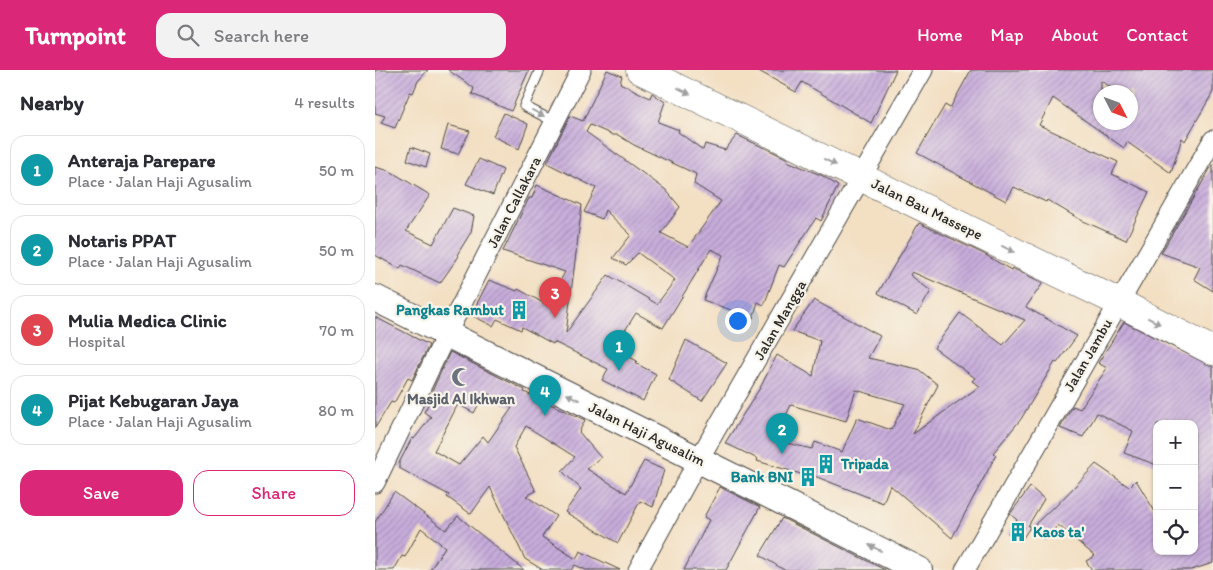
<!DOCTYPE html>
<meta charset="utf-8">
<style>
:root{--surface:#fff;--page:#f2f2f3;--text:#2b2b33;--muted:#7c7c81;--line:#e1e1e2;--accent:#db2777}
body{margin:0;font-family:Itim,sans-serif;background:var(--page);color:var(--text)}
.controls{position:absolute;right:15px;bottom:15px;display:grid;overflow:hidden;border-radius:10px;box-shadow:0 1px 4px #0004}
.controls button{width:45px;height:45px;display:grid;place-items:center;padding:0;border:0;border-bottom:1px solid var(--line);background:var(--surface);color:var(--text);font:25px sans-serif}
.compass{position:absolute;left:718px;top:15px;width:45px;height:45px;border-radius:50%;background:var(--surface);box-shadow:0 1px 4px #0004;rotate:132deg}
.you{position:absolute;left:362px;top:250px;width:18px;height:18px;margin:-12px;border:4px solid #fff;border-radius:50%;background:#1a73e8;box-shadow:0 0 0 8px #1a73e833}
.badge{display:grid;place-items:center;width:32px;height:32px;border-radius:50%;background:var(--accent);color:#fff;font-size:16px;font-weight:700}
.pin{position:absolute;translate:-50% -41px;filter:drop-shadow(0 1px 2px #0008)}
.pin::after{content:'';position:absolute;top:26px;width:18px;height:15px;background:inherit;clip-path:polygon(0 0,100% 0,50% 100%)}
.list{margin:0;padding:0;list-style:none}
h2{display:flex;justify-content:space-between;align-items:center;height:65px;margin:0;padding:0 20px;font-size:21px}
h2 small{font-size:16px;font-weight:400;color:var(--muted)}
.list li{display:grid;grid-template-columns:32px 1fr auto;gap:15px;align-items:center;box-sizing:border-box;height:70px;margin:0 10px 10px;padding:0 10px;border:1px solid var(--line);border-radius:15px}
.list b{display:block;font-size:19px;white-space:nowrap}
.list p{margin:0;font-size:16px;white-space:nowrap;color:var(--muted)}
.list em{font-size:16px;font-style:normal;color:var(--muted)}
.actions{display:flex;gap:10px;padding:15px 20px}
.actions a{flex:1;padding:11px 0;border:1px solid var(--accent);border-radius:15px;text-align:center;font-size:18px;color:var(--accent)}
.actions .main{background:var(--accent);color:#fff}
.icon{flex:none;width:28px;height:28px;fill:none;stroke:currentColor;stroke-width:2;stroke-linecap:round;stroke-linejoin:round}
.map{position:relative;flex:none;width:838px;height:500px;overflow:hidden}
header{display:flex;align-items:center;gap:30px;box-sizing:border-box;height:70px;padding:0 25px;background:var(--accent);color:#fff}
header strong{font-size:24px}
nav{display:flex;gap:28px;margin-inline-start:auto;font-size:18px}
.search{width:350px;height:45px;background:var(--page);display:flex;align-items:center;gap:12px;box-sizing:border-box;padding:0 18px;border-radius:15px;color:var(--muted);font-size:19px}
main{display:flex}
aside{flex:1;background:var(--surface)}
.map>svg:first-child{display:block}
.building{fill:url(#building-hatch);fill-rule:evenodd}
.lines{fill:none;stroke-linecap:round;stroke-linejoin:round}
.lane-casing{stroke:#494642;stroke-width:11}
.street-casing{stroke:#494642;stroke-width:21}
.secondary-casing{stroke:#494642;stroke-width:28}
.highway-casing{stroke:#494642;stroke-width:29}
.lane{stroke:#fff;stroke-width:9}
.street{stroke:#fff;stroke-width:19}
.secondary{stroke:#fff;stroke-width:26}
.highway{stroke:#fff;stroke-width:28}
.oneway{fill:#a0a0a0}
.labels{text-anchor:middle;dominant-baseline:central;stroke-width:4.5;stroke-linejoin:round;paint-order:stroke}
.street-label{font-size:15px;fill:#2b2b2b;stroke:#f7f3e8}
.culture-label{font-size:15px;font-weight:bold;fill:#0d838f;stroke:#f7f3e8;text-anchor:end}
.worship-label{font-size:15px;font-weight:bold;fill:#5b616d;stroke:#f7f3e8}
</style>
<header>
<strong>Turnpoint</strong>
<div class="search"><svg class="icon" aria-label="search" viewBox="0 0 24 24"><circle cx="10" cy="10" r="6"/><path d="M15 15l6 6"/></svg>Search here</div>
<nav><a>Home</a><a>Map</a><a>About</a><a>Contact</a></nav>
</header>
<main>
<aside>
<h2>Nearby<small>4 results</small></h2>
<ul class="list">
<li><span class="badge" style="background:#0f9aa8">1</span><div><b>Anteraja Parepare</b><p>Place · Jalan Haji Agusalim</p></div><em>50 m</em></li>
<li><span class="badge" style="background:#0f9aa8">2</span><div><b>Notaris PPAT</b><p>Place · Jalan Haji Agusalim</p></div><em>50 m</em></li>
<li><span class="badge" style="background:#e0444e">3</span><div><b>Mulia Medica Clinic</b><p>Hospital</p></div><em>70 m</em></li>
<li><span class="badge" style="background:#0f9aa8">4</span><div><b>Pijat Kebugaran Jaya</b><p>Place · Jalan Haji Agusalim</p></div><em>80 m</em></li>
</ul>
<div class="actions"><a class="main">Save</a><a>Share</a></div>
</aside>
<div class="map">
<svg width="838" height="500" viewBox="0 0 838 500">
<defs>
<pattern id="building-hatch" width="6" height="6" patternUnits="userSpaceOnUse" patternTransform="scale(1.25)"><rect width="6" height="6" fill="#c8addc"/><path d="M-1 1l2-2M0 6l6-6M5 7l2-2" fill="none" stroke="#a38db3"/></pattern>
</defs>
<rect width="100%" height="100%" fill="#f7f3e8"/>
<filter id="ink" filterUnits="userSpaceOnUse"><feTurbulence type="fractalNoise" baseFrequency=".02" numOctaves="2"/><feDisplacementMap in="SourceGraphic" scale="10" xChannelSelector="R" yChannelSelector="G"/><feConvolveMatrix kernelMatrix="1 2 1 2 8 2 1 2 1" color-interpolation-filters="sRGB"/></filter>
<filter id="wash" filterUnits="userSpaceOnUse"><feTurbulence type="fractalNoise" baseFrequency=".0096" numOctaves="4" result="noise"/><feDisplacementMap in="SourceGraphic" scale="20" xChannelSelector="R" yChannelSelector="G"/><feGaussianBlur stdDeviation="1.12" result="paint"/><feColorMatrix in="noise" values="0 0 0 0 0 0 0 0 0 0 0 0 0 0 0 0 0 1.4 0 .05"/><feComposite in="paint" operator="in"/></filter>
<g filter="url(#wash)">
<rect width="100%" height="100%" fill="#f3dfc2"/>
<g id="blocks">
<g class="building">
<path d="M 0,0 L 53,0 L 43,11 L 38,23 L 35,22 L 20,58 L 6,53 L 10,46 L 0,43 Z"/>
<path d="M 73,0 L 154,0 L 136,41 L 97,24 L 99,18 Z"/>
<path d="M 232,0 L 247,6 L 245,13 L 275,28 L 277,23 L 290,32 L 283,52 L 304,60 L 303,62 L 328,80 L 330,74 L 350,80 L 362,65 L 413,89 L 412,91 L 448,106 L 463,116 L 446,151 L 441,148 L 409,197 L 404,195 L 389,235 L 383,232 L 378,248 L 328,230 L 348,185 L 336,179 L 288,258 L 261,243 L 239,278 L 262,291 L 260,293 L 281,304 L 268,331 L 227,310 L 233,299 L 179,272 L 178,274 L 147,257 L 146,260 L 122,249 L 118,256 L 96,245 L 114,210 L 142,221 L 143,219 L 172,235 L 190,202 L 128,181 L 154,128 L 157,128 L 162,115 L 207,135 L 191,263 L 233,205 L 282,234 L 300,210 L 263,183 L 251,195 L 238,188 L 256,165 L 230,140 L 227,149 L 209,142 L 221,118 L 172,93 L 195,46 L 208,51 ZM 215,55 L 238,65 L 243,65 L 259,75 L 321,104 L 319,114 L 346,131 L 313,177 L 286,163 L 305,137 L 291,120 L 211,62 Z"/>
<path d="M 382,0 L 521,0 L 496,53 L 427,12 L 421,22 Z"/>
<path d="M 596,0 L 838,0 L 838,22 L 810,71 L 807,68 L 796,103 L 752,72 L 749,78 L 678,28 L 664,55 L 743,92 L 737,104 L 774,122 L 751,170 L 706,150 L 672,130 L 671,132 L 639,117 L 631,131 L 542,83 L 570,35 L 575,38 ZM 726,11 L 743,22 L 756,22 L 756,52 L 726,52 Z"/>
<path d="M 129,43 L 153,54 L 144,79 L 118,66 Z"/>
<path d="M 73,55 L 95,61 L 83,84 L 66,79 Z"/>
<path d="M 36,77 L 55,84 L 51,97 L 32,90 Z"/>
<path d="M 104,89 L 128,100 L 118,125 L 91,114 Z"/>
<path d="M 838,94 L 838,221 L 819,209 L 825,197 L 786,183 Z"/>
<path d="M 0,97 L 15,101 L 55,125 L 31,161 L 58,174 L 78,138 L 99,146 L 96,162 L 82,185 L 84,186 L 65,213 L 27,195 L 25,199 L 0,185 Z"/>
<path d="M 544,153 L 609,184 L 636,200 L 637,198 L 668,213 L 651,237 L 702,266 L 682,293 L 680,292 L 646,349 L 618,383 L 621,385 L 577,468 L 515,415 L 508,433 L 437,405 L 436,407 L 382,391 L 383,389 L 350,373 L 385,318 L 402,285 L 438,306 L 445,271 L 417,261 L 439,230 L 505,266 L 493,288 L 543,299 L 563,315 L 538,364 L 605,316 L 597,311 L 600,308 L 559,278 L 585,243 L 628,275 L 650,250 L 537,202 L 535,205 L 556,221 L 542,245 L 503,223 ZM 481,320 L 530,334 L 516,360 L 482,348 L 467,382 L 440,372 L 437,379 L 399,370 L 416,335 L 471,351 Z"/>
<path d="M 0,247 L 54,275 L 37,310 L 33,308 L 19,333 L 16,332 L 0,358 Z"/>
<path d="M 749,252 L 838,297 L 838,493 L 816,500 L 717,500 L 711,491 L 720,486 L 683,455 L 670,470 L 655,459 L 678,437 L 679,438 L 721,394 L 754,417 L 761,410 L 782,445 L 782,481 L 819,481 L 819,354 L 782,354 L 782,395 L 749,383 L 758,361 L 722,343 L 708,367 L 685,358 L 698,336 L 705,339 L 732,298 L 723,293 Z"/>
<path d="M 311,270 L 352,293 L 327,331 L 294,310 Z"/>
<path d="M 75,282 L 150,320 L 149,322 L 210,350 L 204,362 L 226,388 L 212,399 L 251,423 L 269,391 L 289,400 L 278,437 L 265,431 L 243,473 L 190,442 L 206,419 L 187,401 L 200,387 L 151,356 L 139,377 L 161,421 L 151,426 L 181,446 L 167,467 L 201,489 L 205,481 L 245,500 L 211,500 L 200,495 L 196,500 L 168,500 L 150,489 L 115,417 L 96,444 L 72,427 L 74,425 L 24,398 L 24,393 L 37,368 L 39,369 L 56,347 L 49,342 L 60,322 L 57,321 ZM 110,322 L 137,338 L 113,372 L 108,366 L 84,395 L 59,381 L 83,334 L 99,343 Z"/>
<path d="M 345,417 L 385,437 L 351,500 L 309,500 L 334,450 L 329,447 Z"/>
<path d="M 655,417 L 669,429 L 653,456 L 655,457 L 646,471 L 633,463 L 642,450 L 635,444 Z"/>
<path d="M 19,422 L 71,460 L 83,446 L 149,500 L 55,500 L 70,477 L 46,458 L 30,487 L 27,486 L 19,500 L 0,500 L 0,452 Z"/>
<path d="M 407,448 L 510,500 L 409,500 L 385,485 Z"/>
</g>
</g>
</g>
<g filter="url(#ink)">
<use href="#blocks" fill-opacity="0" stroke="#494642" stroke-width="1"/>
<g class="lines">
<g class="lane-casing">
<path id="lane" d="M 165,0 L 149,36 L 180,52"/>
</g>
<g class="street-casing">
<g id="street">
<path d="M 0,413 L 71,265 L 206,0"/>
<path d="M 263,500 L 324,389 L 548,0"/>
<path d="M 590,500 L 838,70"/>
</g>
</g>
<g class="secondary-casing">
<path id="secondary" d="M 0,228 L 544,500"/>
</g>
<g class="highway-casing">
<path id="highway" d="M 265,0 L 743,232 L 838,281"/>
</g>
<use href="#lane" class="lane"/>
<use href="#street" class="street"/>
<use href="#secondary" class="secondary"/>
<use href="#highway" class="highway"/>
</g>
<defs><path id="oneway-solid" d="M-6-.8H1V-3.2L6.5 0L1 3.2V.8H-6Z" transform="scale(1.25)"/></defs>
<g class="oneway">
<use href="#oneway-solid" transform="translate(309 21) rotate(26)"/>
<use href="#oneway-solid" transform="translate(163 43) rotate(27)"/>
<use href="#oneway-solid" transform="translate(455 92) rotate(26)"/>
<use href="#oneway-solid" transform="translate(633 179) rotate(26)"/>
<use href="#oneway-solid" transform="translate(779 251) rotate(27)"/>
<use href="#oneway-solid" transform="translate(198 327) rotate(-154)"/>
<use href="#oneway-solid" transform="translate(500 478) rotate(-153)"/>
</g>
</g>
<defs>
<g id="building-bare" transform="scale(1.5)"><path d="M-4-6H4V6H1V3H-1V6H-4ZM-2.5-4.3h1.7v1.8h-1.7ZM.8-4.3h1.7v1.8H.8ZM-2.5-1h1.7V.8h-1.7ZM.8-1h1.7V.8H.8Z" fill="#0f9aa8" stroke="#f7f3e8" stroke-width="2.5" paint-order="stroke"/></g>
<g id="mosque-bare" transform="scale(1.5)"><path d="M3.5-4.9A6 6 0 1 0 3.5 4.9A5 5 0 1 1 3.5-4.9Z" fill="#6b7280" stroke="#f7f3e8" stroke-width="2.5" paint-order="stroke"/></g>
</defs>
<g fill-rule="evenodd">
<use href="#building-bare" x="144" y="240"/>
<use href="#mosque-bare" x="86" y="307"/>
<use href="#building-bare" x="451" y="394"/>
<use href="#building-bare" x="433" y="407"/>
<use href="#building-bare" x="643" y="462"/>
</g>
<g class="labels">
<g class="street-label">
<text transform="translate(139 132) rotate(-63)">Jalan Callakara</text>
<text transform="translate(552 139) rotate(26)">Jalan Bau Massepe</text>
<text transform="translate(405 250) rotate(-60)">Jalan Mangga</text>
<text transform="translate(713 285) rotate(-60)">Jalan Jambu</text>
<text transform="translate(272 364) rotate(26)">Jalan Haji Agusalim</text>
</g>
<g class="culture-label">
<text x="129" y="240">Pangkas Rambut</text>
<text x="466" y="394" text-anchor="start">Tripada</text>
<text x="418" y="407">Bank BNI</text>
<text x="658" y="462" text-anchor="start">Kaos ta'</text>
</g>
<g class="worship-label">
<text x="86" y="329">Masjid Al Ikhwan</text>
</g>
</g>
</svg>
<div class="controls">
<button>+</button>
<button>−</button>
<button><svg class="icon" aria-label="locate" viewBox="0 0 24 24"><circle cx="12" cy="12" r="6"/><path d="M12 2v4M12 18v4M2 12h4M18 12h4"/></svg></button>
</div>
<svg class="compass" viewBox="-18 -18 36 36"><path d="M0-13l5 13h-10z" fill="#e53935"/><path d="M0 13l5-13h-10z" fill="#7c7c81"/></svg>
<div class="you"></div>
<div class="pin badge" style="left:244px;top:301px;background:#0f9aa8">1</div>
<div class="pin badge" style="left:407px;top:384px;background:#0f9aa8">2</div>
<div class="pin badge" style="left:180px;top:248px;background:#e0444e">3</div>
<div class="pin badge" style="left:170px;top:346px;background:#0f9aa8">4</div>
</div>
</main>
